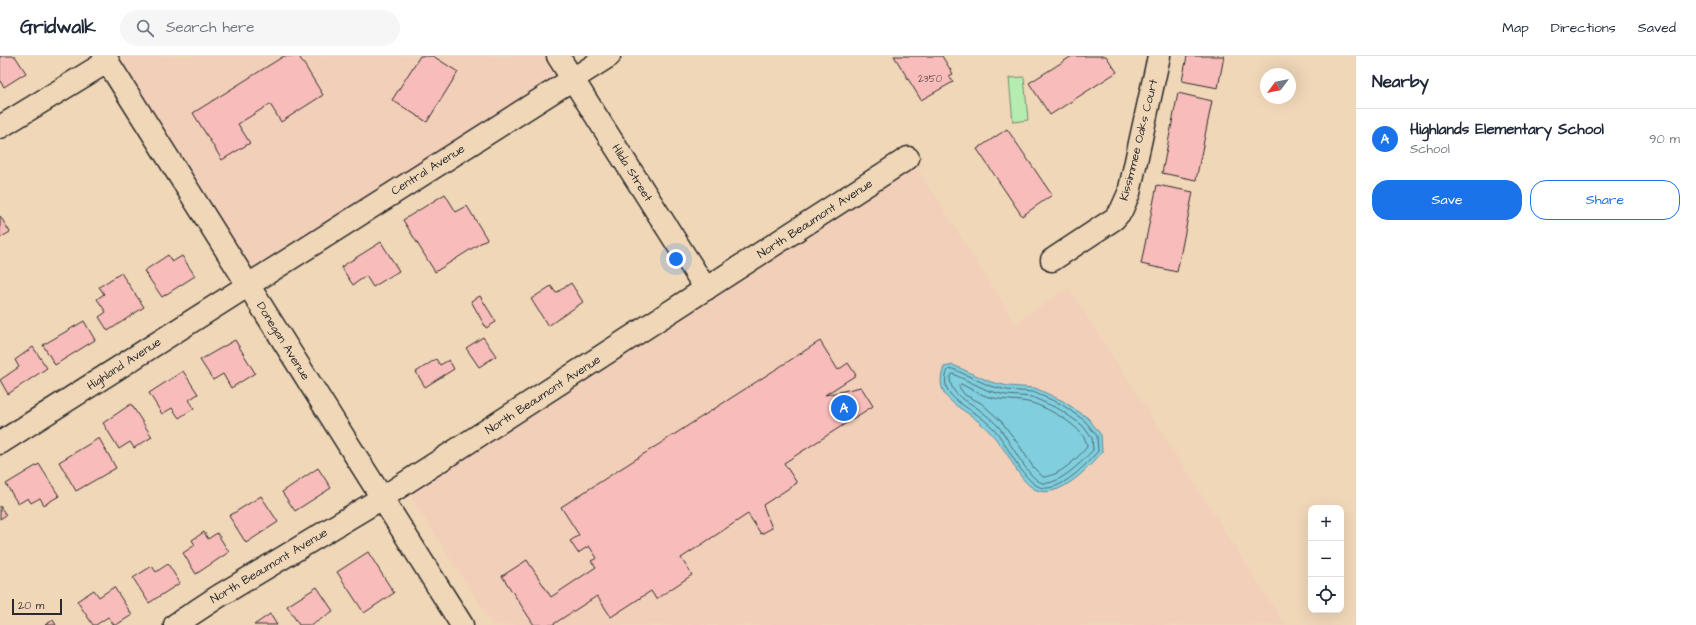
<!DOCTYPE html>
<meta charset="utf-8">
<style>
:root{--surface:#fff;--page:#f6f6f7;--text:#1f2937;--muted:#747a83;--line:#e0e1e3;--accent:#1a73e8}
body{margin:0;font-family:"Architects Daughter",sans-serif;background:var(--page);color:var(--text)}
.controls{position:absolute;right:12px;bottom:12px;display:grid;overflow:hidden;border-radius:8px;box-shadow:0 4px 16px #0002}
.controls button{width:36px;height:36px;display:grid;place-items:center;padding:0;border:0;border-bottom:1px solid var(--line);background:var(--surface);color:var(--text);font:20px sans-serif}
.compass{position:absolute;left:1260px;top:12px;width:36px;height:36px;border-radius:50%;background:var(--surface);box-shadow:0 4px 16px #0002;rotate:238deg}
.scale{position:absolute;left:12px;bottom:10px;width:50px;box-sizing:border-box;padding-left:4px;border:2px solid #2b2b2b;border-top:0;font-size:11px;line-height:14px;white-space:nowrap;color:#2b2b2b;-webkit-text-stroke:3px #f0d7b8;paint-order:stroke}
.you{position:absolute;left:676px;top:203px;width:14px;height:14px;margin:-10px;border:3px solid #fff;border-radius:50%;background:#1a73e8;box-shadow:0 0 0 6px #1a73e833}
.badge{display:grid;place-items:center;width:26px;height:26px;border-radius:50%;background:var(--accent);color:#fff;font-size:13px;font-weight:700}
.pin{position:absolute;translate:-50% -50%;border:2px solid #fff;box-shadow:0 1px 4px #0006}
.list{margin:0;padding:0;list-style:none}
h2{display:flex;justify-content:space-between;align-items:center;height:52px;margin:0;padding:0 16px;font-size:17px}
h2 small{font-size:13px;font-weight:400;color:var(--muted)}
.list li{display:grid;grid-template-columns:26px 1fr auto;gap:12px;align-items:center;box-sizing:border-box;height:60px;padding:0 16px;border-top:1px solid var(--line)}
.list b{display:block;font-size:15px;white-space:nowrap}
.list p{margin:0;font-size:13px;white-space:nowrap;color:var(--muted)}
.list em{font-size:13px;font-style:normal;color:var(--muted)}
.actions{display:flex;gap:8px;padding:12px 16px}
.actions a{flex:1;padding:9px 0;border:1px solid var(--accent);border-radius:16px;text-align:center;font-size:14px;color:var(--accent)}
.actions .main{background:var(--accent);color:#fff}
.icon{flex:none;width:22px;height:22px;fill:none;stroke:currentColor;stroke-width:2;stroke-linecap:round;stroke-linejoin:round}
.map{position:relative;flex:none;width:1356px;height:569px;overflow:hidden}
header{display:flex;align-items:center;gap:24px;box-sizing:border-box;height:56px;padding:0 20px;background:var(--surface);border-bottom:1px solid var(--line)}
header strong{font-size:19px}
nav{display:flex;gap:22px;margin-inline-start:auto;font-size:14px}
.search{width:280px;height:36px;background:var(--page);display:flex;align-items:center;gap:10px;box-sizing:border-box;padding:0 14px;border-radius:22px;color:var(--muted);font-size:15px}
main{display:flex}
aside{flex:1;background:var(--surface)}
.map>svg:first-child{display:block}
.built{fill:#f2cfb9}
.green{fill:#b5edb0;stroke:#708c6e}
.water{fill:#80cede;stroke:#5e8d96}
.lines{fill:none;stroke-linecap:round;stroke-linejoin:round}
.shore{stroke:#4d6c73;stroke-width:1}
.building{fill:#f8bcba;stroke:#2b2b2b}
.minor-casing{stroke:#2b2b2b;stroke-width:25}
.minor{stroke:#f0d7b8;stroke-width:22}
.labels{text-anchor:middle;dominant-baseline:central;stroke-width:4;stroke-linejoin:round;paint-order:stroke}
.number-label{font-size:10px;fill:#5e4f4f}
.street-label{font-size:12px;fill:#2b2b2b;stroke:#f0d7b8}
</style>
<header>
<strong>Gridwalk</strong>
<div class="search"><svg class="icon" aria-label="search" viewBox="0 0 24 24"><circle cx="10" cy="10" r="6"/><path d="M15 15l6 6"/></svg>Search here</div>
<nav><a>Map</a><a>Directions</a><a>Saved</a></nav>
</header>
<main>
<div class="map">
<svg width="1356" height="569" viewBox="0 0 1356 569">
<rect width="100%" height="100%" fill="#f0d7b8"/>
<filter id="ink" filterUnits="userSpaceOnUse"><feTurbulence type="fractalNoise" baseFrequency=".025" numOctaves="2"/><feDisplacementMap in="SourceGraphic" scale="8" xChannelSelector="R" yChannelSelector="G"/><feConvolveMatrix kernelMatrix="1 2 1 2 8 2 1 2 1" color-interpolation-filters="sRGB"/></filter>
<g filter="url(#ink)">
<g class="built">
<path d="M 116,0 L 547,0 L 559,20 L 249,213 Z"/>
<path d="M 916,110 L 1015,267 L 1069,232 L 1285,569 L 493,569 L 409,438 Z"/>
</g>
<path class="green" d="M 1024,21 L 1028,64 L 1013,66 L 1009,22 Z"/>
<path class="water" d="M 953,309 L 991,326 L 1008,330 L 1035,332 L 1063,345 L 1088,362 L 1101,379 L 1102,396 C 1088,413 1053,450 1030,430 C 1020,422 1014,409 1007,398 C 999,386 990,375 979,366 C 960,349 932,343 944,311 Z"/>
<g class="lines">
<g class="shore">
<path d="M 953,313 L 990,330 L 1007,334 L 1033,336 L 1061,348 L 1085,365 L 1097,380 L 1098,395 C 1087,408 1062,434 1044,432 C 1025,431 1007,387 994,373 C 988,367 980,360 973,356 C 959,346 938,336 948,314 Z"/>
<path d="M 953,318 L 989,335 L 1006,339 L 1032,341 L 1059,353 L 1082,369 L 1092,382 L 1093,394 C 1084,404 1058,430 1043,427 C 1029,425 1009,383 998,370 C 992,364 984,357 977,352 C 965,343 951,340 950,322 Z"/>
<path d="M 961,328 C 969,332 977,337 986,340 C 1001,345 1017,343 1032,347 C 1048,352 1087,372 1087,391 C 1078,402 1058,421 1043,421 L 1033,411 L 1019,389 L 1001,365 L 981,347 L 965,339 L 959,331 Z"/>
</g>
</g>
<g class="building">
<path d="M 0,0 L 15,0 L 26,17 L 4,31 L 0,25 Z"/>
<path d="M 284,0 L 299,0 L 323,39 L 281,66 L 270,48 L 238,68 L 250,87 L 222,104 L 193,57 Z"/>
<path d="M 420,0 L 433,0 L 458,16 L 427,66 L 392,44 Z"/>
<path d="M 894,0 L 942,0 L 953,18 L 949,20 L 953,26 L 921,44 Z"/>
<path d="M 1072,0 L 1106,0 L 1117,16 L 1050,59 L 1029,27 Z"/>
<path d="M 1187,0 L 1224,0 L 1218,32 L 1182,25 Z"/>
<path d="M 1178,37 L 1212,45 L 1196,124 L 1162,117 Z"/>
<path d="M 1007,73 L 1052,139 L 1022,160 L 977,93 Z"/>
<path d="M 1157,129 L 1193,136 L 1177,216 L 1141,208 Z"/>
<path d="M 445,138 L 456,156 L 467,150 L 487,183 L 435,216 L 403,164 Z"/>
<path d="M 0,160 L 10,176 L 0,182 Z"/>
<path d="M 381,186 L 399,215 L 373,231 L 366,220 L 353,229 L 341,211 Z"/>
<path d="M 168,199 L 172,206 L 182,200 L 195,220 L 162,241 L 144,215 Z"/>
<path d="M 121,217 L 144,251 L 108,275 L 99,261 L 106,256 L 97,243 L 104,238 L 99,231 Z"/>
<path d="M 571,227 L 583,246 L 548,270 L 531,243 L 551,230 L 556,237 Z"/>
<path d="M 480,240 L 496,266 L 486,272 L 471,245 Z"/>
<path d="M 84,265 L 95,284 L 55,309 L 43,289 Z"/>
<path d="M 483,281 L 496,300 L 479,311 L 466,292 Z"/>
<path d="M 235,284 L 255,317 L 231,332 L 223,318 L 213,324 L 200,304 Z"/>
<path d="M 820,285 L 838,314 L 848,307 L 856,319 L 825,339 L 861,331 L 873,350 L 784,407 L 797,427 L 763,449 L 772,472 L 761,478 L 748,458 L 681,502 L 692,519 L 656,543 L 651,535 L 611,561 L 597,540 L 552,569 L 534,569 L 502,520 L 527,504 L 551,541 L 596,511 L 591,505 L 597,502 L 589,490 L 578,497 L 570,485 L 579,479 L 561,451 Z"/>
<path d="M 33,291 L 47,312 L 8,338 L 0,324 L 19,311 L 15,304 Z"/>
<path d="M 436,303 L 440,309 L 449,304 L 454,313 L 425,331 L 416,316 Z"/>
<path d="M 183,315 L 198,338 L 189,344 L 194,352 L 179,362 L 172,352 L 162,358 L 149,337 Z"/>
<path d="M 131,348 L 152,381 L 134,392 L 130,386 L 119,393 L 103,367 Z"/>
<path d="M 99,382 L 116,412 L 76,435 L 59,406 Z"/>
<path d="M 39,408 L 59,440 L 44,449 L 40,442 L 31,447 L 28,442 L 18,448 L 6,428 Z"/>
<path d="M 318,412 L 331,432 L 295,455 L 282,436 Z"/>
<path d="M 261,440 L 278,466 L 246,487 L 229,460 Z"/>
<path d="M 0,450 L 6,459 L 0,463 Z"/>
<path d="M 204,476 L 208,483 L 217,477 L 229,496 L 196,518 L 183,497 L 195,489 L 192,484 Z"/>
<path d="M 368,496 L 394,537 L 364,557 L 337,516 Z"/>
<path d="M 168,508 L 180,527 L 149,547 L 133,522 L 152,510 L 156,516 Z"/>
<path d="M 114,531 L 132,559 L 116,569 L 114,569 L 108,561 L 96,569 L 93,569 L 77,545 L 94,534 L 99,541 Z"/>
<path d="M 317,531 L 333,555 L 312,569 L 299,569 L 287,550 Z"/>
<path d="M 270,558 L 277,569 L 254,569 Z"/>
<path d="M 53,564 L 56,569 L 45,569 Z"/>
</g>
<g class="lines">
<g class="minor-casing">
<g id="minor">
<path d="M 104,0 L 462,569"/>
<path d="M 558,0 L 706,233"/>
<path d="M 0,71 L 108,5"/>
<path d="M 1052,204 L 1114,163 L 1121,155 L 1129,137 L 1159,0"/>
<path d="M 0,387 L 609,0"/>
<path d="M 175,569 L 219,540 L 382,442 L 908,102"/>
</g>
</g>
<use href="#minor" class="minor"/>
</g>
</g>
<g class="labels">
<g class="number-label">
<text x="930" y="23">2350</text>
</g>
<g class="street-label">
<text transform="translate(1139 84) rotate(-76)">Kissimmee Oaks Court</text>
<text transform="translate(428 114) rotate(-32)">Central Avenue</text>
<text transform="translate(632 117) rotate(58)">Hilda Street</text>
<text transform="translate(815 163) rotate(-33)">North Beaumont Avenue</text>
<text transform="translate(283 285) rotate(58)">Donegan Avenue</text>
<text transform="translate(124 308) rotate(-33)">Highland Avenue</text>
<text transform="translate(543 339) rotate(-33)">North Beaumont Avenue</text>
<text transform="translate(269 510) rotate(-31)">North Beaumont Avenue</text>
</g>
</g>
</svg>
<div class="controls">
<button>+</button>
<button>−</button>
<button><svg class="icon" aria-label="locate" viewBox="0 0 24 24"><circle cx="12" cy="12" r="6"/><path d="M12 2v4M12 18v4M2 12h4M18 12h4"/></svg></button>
</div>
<svg class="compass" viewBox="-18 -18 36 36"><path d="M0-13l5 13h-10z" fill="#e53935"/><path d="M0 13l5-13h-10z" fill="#747a83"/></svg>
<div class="scale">20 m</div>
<div class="you"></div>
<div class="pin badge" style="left:844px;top:352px">A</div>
</div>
<aside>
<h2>Nearby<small></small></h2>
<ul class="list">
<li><span class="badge">A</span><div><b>Highlands Elementary School</b><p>School</p></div><em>90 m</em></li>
</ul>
<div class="actions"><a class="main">Save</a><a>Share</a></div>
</aside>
</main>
